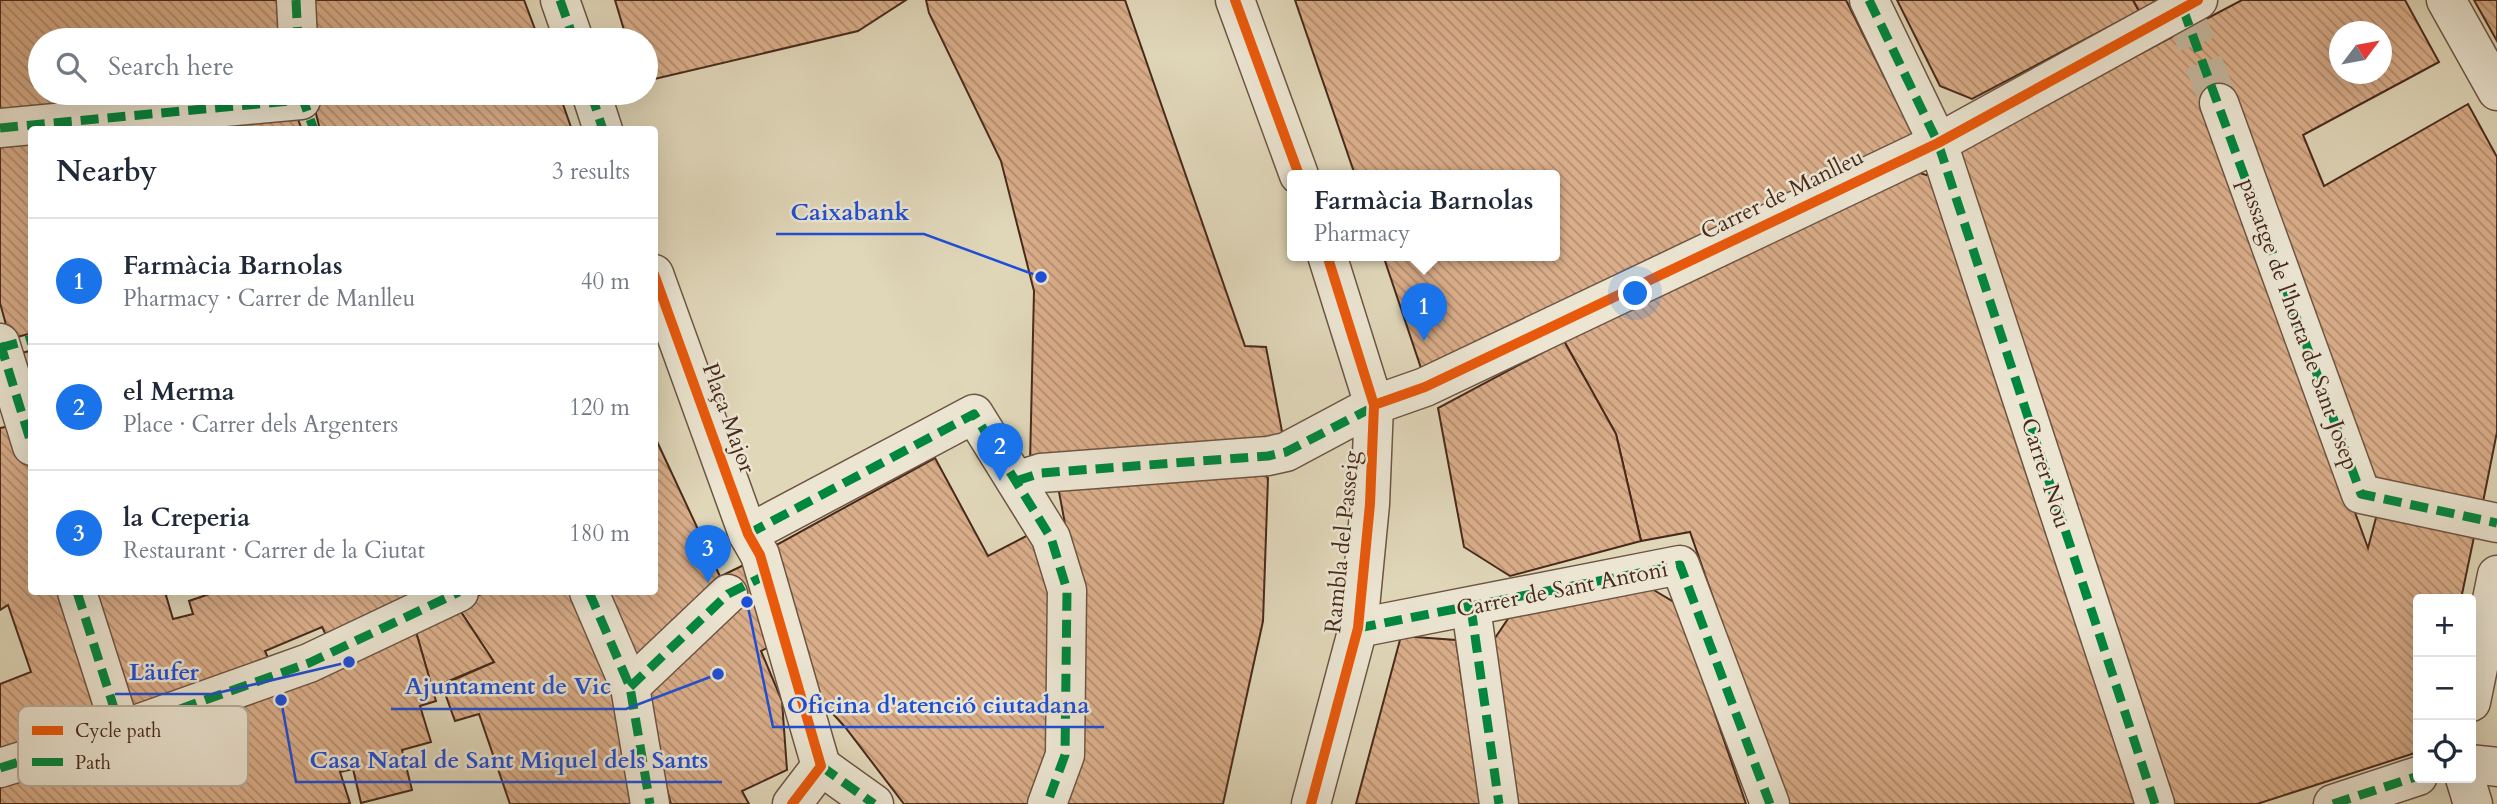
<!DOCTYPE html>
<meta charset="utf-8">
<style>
:root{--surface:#fff;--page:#f2f2f3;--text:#1f2937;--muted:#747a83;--line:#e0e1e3;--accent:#1a73e8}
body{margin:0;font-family:Cardo,serif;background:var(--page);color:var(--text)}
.controls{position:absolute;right:21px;bottom:21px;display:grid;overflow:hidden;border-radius:7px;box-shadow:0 7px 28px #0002}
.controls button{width:63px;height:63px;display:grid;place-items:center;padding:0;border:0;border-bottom:2px solid var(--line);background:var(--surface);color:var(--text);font:35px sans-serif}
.compass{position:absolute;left:2329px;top:21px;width:63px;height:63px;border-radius:50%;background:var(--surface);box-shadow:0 7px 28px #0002;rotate:58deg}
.you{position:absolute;left:1636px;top:294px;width:24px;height:24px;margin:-18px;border:5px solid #fff;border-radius:50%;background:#1a73e8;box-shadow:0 0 0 10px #1a73e833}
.badge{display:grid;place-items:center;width:46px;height:46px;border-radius:50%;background:var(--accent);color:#fff;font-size:23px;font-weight:700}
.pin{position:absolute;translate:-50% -58px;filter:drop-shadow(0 2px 4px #0008)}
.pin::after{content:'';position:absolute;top:37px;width:24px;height:21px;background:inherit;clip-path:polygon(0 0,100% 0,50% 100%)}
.popup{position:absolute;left:1287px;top:170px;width:273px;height:91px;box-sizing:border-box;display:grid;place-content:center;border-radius:7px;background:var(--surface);filter:drop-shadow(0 2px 5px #0005);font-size:23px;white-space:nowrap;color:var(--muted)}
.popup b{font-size:26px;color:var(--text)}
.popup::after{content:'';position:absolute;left:50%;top:100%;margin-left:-14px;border:14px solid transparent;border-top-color:var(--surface)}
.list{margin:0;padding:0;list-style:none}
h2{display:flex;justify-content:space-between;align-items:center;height:91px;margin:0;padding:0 28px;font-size:30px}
h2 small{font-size:23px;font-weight:400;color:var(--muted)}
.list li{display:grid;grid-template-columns:46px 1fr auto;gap:21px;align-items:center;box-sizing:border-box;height:126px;padding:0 28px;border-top:2px solid var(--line)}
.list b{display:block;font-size:26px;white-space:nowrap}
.list p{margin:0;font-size:23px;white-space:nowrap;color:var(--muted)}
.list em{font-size:23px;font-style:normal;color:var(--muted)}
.icon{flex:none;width:38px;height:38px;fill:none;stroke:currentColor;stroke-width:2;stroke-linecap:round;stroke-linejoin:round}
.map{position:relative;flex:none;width:2497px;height:804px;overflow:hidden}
.search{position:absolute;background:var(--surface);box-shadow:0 7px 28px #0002;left:28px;top:28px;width:630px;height:77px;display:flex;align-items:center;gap:18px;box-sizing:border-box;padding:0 24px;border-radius:38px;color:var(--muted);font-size:26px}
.panel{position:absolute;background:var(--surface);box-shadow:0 7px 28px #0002;left:28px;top:126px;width:630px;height:469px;border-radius:7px}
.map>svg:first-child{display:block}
.building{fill:url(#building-back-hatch);stroke:#482a1c;stroke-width:2;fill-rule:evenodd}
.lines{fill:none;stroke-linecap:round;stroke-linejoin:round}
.minor-tunnel{stroke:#c2b49a;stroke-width:38;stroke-dasharray:38 19;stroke-linecap:butt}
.minor-casing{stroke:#6e5543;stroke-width:41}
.minor{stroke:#ebe5d2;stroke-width:38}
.quiet{stroke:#00873e;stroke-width:9;stroke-dasharray:18 9;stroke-linecap:butt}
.cycleway-casing{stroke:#ebe5d2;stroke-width:15}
.cycleway{stroke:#e8590c;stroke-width:10}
.labels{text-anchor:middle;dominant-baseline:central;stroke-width:5;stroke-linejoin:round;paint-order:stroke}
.street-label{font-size:23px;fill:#482a1c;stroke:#ebe5d2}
.key{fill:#ebe5d2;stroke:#baad9b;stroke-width:2}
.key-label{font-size:19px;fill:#482a1c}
.leader{fill:none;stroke:#1d4ed8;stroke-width:2.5}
.callout-dot{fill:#1d4ed8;stroke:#ebe5d2;stroke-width:2.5}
.callout-label{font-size:24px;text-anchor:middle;font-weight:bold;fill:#1d4ed8;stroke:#ebe5d2;stroke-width:5;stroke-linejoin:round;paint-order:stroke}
</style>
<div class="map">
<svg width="2497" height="804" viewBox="0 0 2497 804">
<defs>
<pattern id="building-back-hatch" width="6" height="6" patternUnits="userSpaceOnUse" patternTransform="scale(1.75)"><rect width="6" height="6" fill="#daae8a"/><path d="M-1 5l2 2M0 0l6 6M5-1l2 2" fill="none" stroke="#b38e70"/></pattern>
</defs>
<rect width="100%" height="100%" fill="#e0d7b9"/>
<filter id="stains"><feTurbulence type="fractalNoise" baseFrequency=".00286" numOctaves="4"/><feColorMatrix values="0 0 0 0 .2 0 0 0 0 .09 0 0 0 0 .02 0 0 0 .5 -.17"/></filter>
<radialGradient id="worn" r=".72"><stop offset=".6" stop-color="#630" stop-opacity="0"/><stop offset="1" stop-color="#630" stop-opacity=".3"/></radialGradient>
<g class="building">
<path d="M 0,0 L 287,0 L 288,40 L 40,40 L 40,93 L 286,93 L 0,116 Z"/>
<path d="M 307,0 L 524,0 L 539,40 L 309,40 Z"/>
<path d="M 615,0 L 906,0 L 858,31 L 646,81 L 646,40 L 627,40 Z"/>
<path d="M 926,0 L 1125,0 L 1245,346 L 1266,347 L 1284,442 L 1030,463 L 1034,291 L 1001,161 L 929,13 Z"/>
<path d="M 1295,0 L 1846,0 L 1917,142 L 1422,371 L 1383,255 L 1555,255 L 1555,175 L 1355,175 Z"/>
<path d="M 1897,0 L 2133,0 L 2139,11 L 1972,99 L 1940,86 Z"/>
<path d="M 2133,0 L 2159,0 L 2139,11 Z"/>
<path d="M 2242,0 L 2405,0 L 2439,62 L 2303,135 L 2324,186 L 2468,104 L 2497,157 L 2497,432 L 2481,512 L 2370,488 L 2206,105 L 2368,548 L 2377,514 L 2474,537 L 2461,599 L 2418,599 L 2418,752 L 2257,804 L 2172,804 L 1960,149 ZM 2340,32 L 2382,32 L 2382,74 L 2340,74 Z"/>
<path d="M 2474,0 L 2497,0 L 2497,41 Z"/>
<path d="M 311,93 L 559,93 L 572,130 L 320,130 Z"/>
<path d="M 293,106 L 302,130 L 116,130 Z"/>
<path d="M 32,141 L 32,333 L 10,339 L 0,303 L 0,145 Z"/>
<path d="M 1910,170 L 1933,177 L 2140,804 L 1785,804 L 1690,532 L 1641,541 L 1616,434 L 1564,341 Z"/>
<path d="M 1564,341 L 1616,434 L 1641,541 L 1510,576 L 1464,547 L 1438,408 Z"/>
<path d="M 32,350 L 32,410 L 15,355 Z"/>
<path d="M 16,425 L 32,478 L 32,592 L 66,592 L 108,724 L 0,757 L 0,684 L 31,672 L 8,605 L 0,610 L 0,428 Z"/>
<path d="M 654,435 L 724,585 L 636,663 L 597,592 L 654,592 Z"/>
<path d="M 935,458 L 988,556 L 1036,531 L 1058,583 L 1055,659 L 1041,804 L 904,804 L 845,727 L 801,679 L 769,549 Z"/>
<path d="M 1258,467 L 1268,478 L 1263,621 L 1223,804 L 1057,804 L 1066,529 L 1056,476 Z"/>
<path d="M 752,561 L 775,644 L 761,651 L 782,701 L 787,770 L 742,791 L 749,804 L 671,804 L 641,697 L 724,585 L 721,576 Z"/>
<path d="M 1647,586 L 1677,604 L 1746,804 L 1517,804 L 1491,644 L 1516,607 Z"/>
<path d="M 86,592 L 165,592 L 173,619 L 193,614 L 189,601 L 215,592 L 442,592 L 331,645 L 322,627 L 265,651 L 272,667 L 125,721 Z"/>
<path d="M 485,592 L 575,592 L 592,614 L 640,804 L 510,804 L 479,714 L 455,721 L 442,685 L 494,662 L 457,606 Z"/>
<path d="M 457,606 L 494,662 L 432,688 L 414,625 Z"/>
<path d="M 414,625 L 436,701 L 420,706 L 431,742 L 402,750 L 412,790 L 361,803 L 353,769 L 340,772 L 350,803 L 346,804 L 0,804 L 0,778 Z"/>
<path d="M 1401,636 L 1456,640 L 1480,804 L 1356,804 Z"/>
</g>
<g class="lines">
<path class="minor-tunnel" d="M 2183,9 L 2219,103"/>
<g class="minor-casing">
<g id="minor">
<path d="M 296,0 L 298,40"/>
<path d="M 560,0 L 574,40"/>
<path d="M 1235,0 L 1299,175"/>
<path d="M 1869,0 L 1938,143 L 2155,804"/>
<path d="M 2446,0 L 2497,91"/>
<path d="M 591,93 L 603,130"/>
<path d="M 2219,103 L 2361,494 L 2497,523"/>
<path d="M 0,128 L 301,100"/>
<path d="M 654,274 L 748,534 L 760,555 L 821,766 L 792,804"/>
<path d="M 0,343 L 32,446"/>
<path d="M 1016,481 L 1041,473 L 1268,456 L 1286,452 L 1374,405 L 1425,387 L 1938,143 L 2198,0"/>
<path d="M 748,534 L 974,414 L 1051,538 L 1067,590 L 1065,755 L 1047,804"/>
<path d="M 77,592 L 121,730"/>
<path d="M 589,592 L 630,687 L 650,804"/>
<path d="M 1471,608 L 1499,804"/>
<path d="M 1358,628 L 1680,565 L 1770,804"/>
<path d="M 630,687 L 728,594"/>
<path d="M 2471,702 L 2497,575"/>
<path d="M 2471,764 L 2497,767"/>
<path d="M 821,766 L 874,804"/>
<path d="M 0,768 L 121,730 L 309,663 L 459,592"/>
<path d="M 2465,778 L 2473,804"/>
<path d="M 1311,804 L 1358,628 L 1370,504 L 1374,405 L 1327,255"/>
<path d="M 2333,804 L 2418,776"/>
</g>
</g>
<use href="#minor" class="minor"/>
<g class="quiet">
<path d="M 296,0 L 298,40"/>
<path d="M 560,0 L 574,40"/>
<path d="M 1869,0 L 1938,143 L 2155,804"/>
<path d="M 2183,9 L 2361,494 L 2497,523"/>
<path d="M 591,93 L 603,130"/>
<path d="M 301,94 L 314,130"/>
<path d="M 0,128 L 301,100"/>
<path d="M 0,343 L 32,446"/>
<path d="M 0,348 L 32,339"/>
<path d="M 1016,481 L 1041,473 L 1268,456 L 1286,452 L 1377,405"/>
<path d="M 748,534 L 974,414 L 1051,538 L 1067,590 L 1065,755 L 1047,804"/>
<path d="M 77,592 L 121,730"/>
<path d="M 589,592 L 630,687 L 650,804"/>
<path d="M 1471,608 L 1499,804"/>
<path d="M 1358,628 L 1680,565 L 1770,804"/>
<path d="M 630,687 L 728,594 L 766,575"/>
<path d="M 821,766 L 874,804"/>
<path d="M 0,768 L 121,730 L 309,663 L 459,592"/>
<path d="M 2333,804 L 2418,776"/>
</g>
<g class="cycleway-casing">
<g id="cycleway">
<path d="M 1235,0 L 1299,175"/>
<path d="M 654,274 L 748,534 L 760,555 L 821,766 L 792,804"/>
<path d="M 1374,405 L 1425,387 L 1938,143 L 2198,0"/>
<path d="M 1311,804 L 1358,628 L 1370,504 L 1374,405 L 1327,255"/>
</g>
</g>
<use href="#cycleway" class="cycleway"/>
</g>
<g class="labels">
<g class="street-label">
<text transform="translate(1782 194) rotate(-26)">Carrer de Manlleu</text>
<text transform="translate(2299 324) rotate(70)">passatge de l'horta de Sant Josep</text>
<text transform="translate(729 418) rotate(70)">Plaça Major</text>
<text transform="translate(2046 473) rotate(72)">Carrer Nou</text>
<text transform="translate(1342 542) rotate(-84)">Rambla del Passeig</text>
<text transform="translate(1562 589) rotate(-11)">Carrer de Sant Antoni</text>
</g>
</g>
<rect x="18" y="706" width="230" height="80" rx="10" class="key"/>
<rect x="32" y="726" width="31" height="9" fill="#e8590c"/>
<rect x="32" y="758" width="31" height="8" fill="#00873e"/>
<g class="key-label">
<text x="75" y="737">Cycle path</text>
<text x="75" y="769">Path</text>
</g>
<path class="leader" d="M1041 277L924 234H776M349 662L213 694H115M718 674L626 709H391M747 602L773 727H1104M281 700L296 782H722"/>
<g class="callout-dot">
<circle cx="1041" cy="277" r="7"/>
<circle cx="349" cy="662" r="7"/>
<circle cx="718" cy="674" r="7"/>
<circle cx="747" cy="602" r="7"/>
<circle cx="281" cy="700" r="7"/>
</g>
<g class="callout-label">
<text x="850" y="220">Caixabank</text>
<text x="164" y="680">Läufer</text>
<text x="508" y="694">Ajuntament de Vic</text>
<text x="938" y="713">Oficina d'atenció ciutadana</text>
<text x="509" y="768">Casa Natal de Sant Miquel dels Sants</text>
</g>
<rect width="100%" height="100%" filter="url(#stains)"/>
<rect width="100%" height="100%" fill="url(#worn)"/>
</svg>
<div class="controls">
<button>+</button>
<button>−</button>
<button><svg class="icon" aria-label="locate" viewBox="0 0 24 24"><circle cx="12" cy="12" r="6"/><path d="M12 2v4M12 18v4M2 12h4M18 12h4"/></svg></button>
</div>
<svg class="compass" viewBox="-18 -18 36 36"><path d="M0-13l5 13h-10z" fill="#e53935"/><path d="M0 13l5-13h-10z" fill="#747a83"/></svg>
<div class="you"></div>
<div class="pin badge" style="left:1424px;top:341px">1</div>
<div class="popup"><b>Farmàcia Barnolas</b>Pharmacy</div>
<div class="pin badge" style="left:1000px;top:481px">2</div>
<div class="pin badge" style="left:708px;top:583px">3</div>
<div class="search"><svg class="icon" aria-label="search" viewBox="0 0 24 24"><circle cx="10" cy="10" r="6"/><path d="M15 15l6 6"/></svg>Search here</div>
<section class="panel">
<h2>Nearby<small>3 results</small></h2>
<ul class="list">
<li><span class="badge">1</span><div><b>Farmàcia Barnolas</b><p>Pharmacy · Carrer de Manlleu</p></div><em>40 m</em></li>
<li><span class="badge">2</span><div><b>el Merma</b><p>Place · Carrer dels Argenters</p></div><em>120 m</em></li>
<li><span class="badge">3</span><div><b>la Creperia</b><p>Restaurant · Carrer de la Ciutat</p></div><em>180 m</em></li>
</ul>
</section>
</div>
